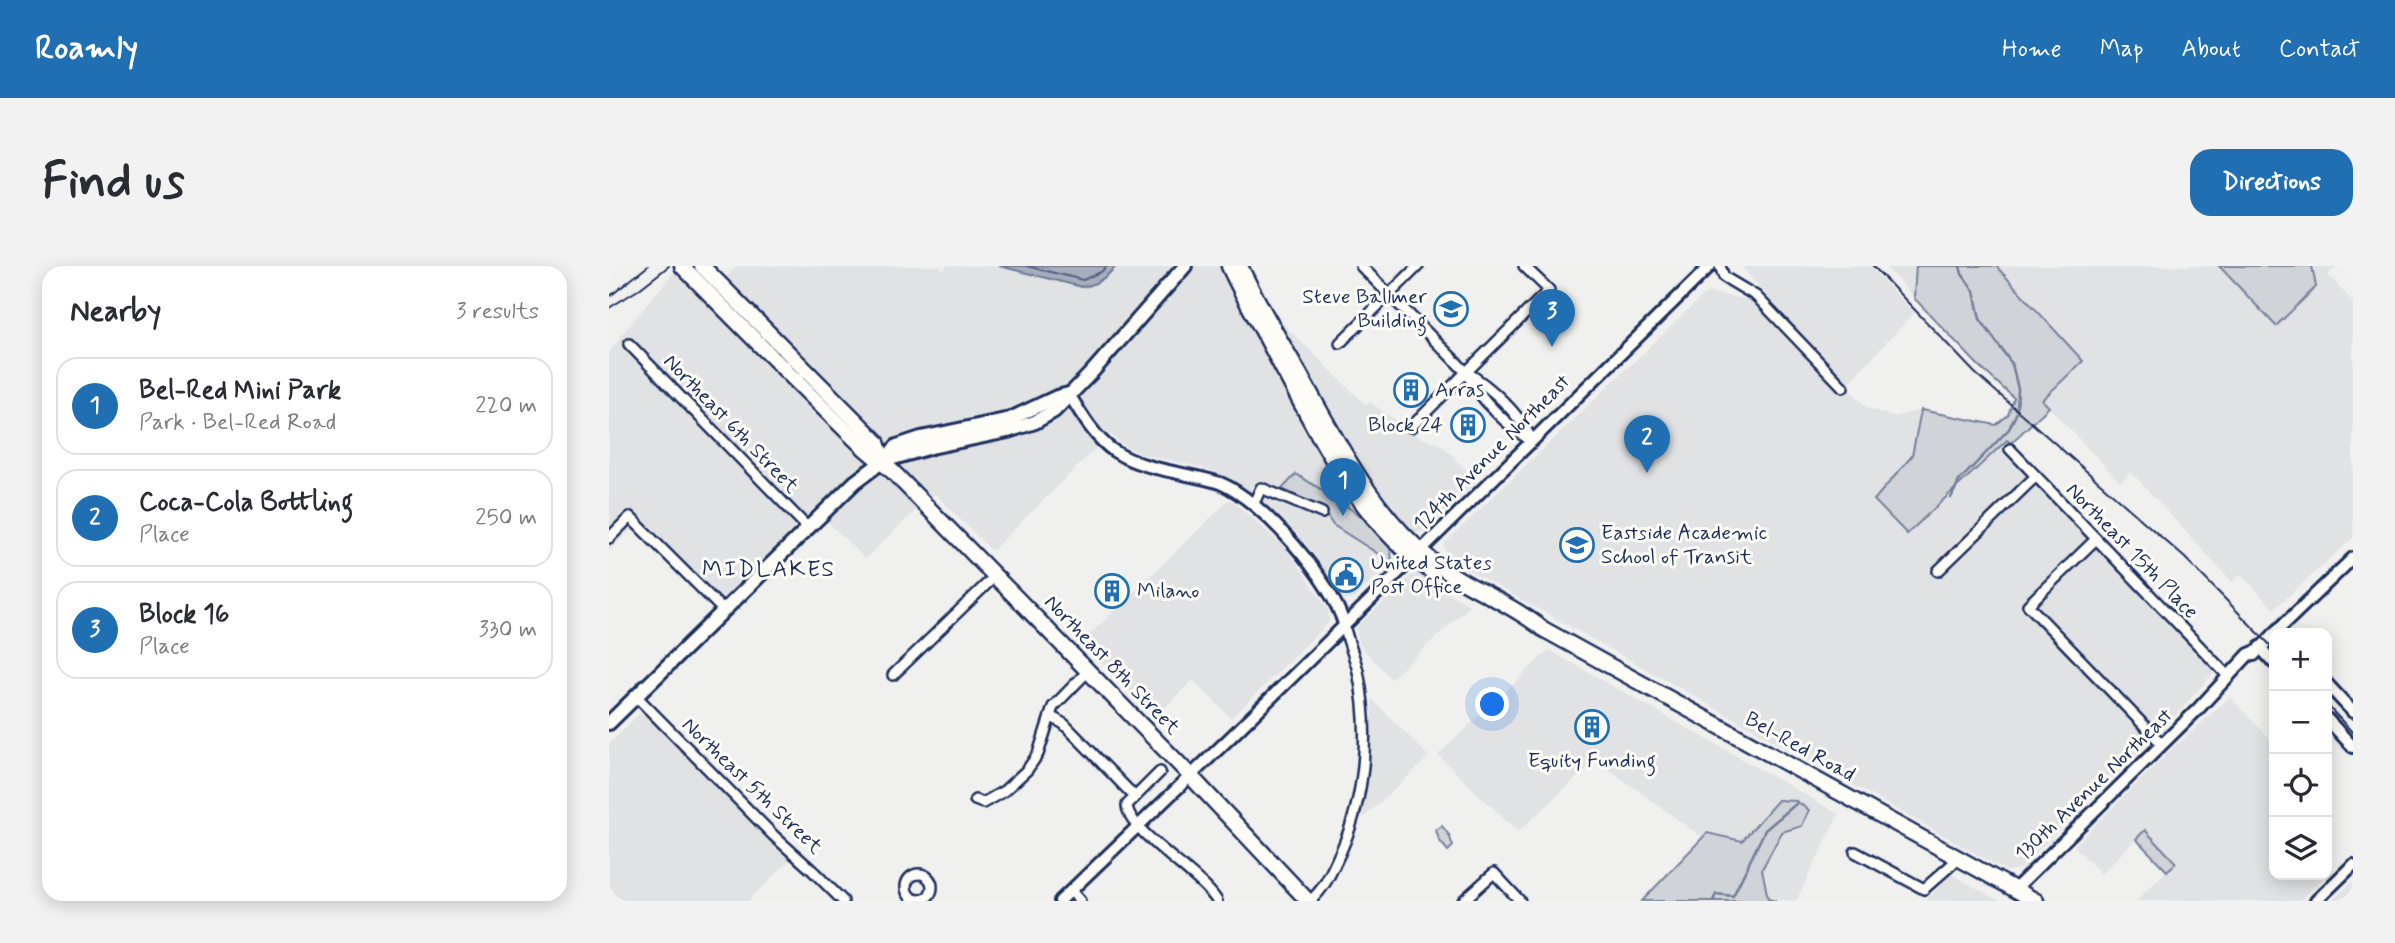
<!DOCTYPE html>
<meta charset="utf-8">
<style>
:root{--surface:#fff;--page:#f2f2f3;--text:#2b2b33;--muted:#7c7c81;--line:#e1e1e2;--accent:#1f6fb2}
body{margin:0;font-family:Mynerve,sans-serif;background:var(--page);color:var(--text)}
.controls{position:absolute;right:21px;bottom:21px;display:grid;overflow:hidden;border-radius:14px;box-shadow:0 4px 18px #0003}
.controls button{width:63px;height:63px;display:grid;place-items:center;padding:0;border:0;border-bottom:2px solid var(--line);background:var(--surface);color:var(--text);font:35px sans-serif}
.you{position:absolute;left:884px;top:439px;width:24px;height:24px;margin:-18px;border:5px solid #fff;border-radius:50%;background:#1a73e8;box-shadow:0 0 0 10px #1a73e833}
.badge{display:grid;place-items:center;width:46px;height:46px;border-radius:50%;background:var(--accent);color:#fff;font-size:23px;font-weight:700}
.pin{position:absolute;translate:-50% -58px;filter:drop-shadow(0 2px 4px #0008)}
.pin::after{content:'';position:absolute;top:37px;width:24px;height:21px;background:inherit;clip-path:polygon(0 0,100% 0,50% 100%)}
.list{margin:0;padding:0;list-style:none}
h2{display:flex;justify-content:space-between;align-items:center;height:91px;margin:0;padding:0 28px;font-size:30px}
h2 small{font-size:23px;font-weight:400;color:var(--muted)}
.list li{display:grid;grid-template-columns:46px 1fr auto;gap:21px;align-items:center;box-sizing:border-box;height:98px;margin:0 14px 14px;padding:0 14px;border:2px solid var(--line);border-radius:21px}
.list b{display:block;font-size:26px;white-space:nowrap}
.list p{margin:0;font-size:23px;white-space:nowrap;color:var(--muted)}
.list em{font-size:23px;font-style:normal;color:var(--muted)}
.icon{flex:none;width:38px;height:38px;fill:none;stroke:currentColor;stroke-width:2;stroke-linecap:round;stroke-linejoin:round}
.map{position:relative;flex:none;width:1744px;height:635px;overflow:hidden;border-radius:21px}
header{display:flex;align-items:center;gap:42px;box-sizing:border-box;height:98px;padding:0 35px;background:var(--accent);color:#fff}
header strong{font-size:33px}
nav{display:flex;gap:38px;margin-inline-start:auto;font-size:24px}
.intro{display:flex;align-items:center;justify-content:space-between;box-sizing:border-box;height:168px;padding:0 42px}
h1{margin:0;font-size:49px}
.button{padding:18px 32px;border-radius:21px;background:var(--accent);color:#fff;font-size:24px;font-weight:700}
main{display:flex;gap:42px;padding:0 42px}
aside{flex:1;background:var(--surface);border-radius:21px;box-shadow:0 4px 18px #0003}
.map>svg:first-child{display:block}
.built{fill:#e0e2e3}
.green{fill:#d0d3d8;stroke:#76819b;stroke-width:2}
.water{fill:#a7adbd;stroke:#6f7b97;stroke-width:2}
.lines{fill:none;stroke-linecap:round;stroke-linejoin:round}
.shore{stroke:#536184;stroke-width:2}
.stream{stroke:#6f7b97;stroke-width:2.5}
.minor-casing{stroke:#1b2f5e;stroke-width:14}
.tertiary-casing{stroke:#1b2f5e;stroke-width:16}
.secondary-casing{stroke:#1b2f5e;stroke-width:18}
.primary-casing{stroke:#1b2f5e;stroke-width:19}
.minor{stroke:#fdfcf7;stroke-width:9}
.tertiary{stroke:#fdfcf7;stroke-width:10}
.secondary{stroke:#fdfcf7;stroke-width:12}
.primary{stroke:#fdfcf7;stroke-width:14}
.tram{stroke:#1b2f5e;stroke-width:2}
.labels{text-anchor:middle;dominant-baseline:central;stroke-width:6;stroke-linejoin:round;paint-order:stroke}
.poi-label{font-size:21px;fill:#1b2f5e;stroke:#fdfcf7;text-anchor:start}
.street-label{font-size:21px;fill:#1b2f5e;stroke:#fdfcf7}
.neighbourhood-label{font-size:23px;letter-spacing:2px;fill:#1b2f5e;stroke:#fdfcf7}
</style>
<header>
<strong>Roamly</strong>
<nav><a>Home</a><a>Map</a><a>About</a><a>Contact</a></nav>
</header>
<div class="intro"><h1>Find us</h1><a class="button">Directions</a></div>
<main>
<aside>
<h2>Nearby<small>3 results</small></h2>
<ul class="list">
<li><span class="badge">1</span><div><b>Bel-Red Mini Park</b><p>Park · Bel-Red Road</p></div><em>220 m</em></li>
<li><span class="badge">2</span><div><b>Coca-Cola Bottling</b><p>Place</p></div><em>250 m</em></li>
<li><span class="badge">3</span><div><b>Block 16</b><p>Place</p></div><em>330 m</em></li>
</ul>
</aside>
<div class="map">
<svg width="1744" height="635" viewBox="0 0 1744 635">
<rect width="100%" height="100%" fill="#f0f0ee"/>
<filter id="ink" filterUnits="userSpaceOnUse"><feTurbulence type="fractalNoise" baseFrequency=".0143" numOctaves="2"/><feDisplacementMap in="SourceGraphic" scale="14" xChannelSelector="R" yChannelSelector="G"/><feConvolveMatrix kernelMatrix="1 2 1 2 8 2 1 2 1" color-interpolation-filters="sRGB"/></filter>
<g filter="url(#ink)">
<g class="built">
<path d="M 128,0 L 330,0 L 334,4 L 338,0 L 612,0 L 649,75 L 711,184 L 730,166 L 669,53 L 757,139 L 761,136 L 810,171 L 833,179 L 868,215 L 815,265 L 806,267 L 764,259 L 687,209 L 673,223 L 712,241 L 724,259 L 782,296 L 743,334 L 736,334 L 698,279 L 672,251 L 645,229 L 620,212 L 595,202 L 533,188 L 515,180 L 501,168 L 383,285 L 325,227 L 256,293 L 205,242 L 116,331 L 103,329 L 31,255 L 0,285 L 0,87 L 14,67 L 65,6 L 99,40 L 118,10 Z"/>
<path d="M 1132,0 L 1260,0 L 1305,47 L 1237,119 L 1257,141 L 1284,151 L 1312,144 L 1387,159 L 1398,173 L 1613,397 L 1565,451 L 1410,603 L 1398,605 L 838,292 L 835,278 L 1098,26 L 1141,34 L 1228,125 L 1236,119 Z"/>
<path d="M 1276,0 L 1307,0 L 1305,32 Z"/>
<path d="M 1387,0 L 1610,0 L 1667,60 L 1707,21 L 1703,0 L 1728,0 L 1719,9 L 1744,36 L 1744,272 L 1665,343 L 1632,308 L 1623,316 L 1522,206 L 1511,216 L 1433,134 L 1474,95 Z"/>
<path d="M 621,233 L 678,283 L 719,344 L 720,356 L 622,452 L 584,414 L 546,451 L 473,376 Z"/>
<path d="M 806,306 L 861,340 L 782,413 L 751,379 L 747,362 Z"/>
<path d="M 940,384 L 1230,548 L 1187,635 L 1159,633 L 1153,603 L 1173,566 L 1193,559 L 1200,544 L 1169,534 L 1132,575 L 1099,567 L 1094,572 L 987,494 L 909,566 L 829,489 Z"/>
<path d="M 1621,431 L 1665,477 L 1665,519 L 1661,524 L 1665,528 L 1665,609 L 1717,609 L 1690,635 L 1527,635 L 1566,597 L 1536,564 L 1492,608 L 1465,580 L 1560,486 Z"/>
<path d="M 763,433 L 820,491 L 753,553 L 763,482 Z"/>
<path d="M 34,444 L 180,595 L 139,635 L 0,635 L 0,478 Z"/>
<path d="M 1342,608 L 1391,635 L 1316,635 Z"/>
<path d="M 1744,615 L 1744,635 L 1723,635 Z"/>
</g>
<g class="green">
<path d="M 1307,0 L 1387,0 L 1474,95 L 1433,134 L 1440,141 L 1402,177 L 1398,174 L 1298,268 L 1265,234 L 1303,190 L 1312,144 L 1387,159 L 1399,149 L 1405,132 L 1370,100 L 1305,32 Z"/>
<path d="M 1610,0 L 1703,0 L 1707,21 L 1667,60 Z"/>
<path d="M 687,208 C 710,223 791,266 782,296 L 724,259 L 712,241 L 673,223 Z"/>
<path d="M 1169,534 L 1187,535 L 1200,544 L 1193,560 L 1173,566 L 1153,603 L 1159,633 L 1167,635 L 1033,635 L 1098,567 L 1133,575 Z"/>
<path d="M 833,560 L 840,569 L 844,580 L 839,585 L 830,574 L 827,564 Z"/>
<path d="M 1536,564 L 1567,597 L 1558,605 L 1527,573 Z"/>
</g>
<path class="water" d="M 390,0 L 507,0 C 498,11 488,19 473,21 Z"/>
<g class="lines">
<path class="shore" d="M 417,0 L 474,14 L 492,6 L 498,0"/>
<g class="stream">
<path d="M 1342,232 L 1350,215 L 1400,163 L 1408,146 L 1409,123 L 1403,98 L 1371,53 L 1365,25 L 1353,8 L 1351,0"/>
<path d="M 1104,635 L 1107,628 L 1124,630 L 1156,564 L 1188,537"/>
</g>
<g class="minor-casing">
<g id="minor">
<path d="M 752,0 L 857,106 C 881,120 912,149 923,175"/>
<path d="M 1111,0 L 1115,11 L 1147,30 L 1234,121"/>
<path d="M 731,77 L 809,0"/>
<path d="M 20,78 L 198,261"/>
<path d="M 858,108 C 871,133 898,160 923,175"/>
<path d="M 802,161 L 940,24 L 915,0"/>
<path d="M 1401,183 L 1619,410"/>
<path d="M 645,237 L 652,222 L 713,247"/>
<path d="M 0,272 L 21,251 L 115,345"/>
<path d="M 1487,273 L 1419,339 L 1553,478"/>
<path d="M 1329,305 L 1427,210"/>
<path d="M 284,409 L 386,310"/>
<path d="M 27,430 L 165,570 L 204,605 L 234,635"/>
<path d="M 441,450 L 455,458 L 526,531"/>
<path d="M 551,506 L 518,539 C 519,566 592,608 608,635"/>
<path d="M 366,534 L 374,537 L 395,525 L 418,504 L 429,488 L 444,441 L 479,405"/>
<path d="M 1246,586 L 1315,623 L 1350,592"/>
<circle cx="310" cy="621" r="13"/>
<path d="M 462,625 L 471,635"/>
<path d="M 701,635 C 717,621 723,604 732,585 C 757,529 761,464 749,405 C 745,389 738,374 735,358"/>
<path d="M 854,635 L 885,607 L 911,635"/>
</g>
</g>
<g class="tertiary-casing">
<g id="tertiary">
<path d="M 460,128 C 472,148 486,172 505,185 C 535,205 577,206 611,217 C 653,234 723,315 735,358"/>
<path d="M 1666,367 L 1744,292"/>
<path d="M 1651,381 L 1665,397"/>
<path d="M 1645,389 L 1665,368"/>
<path d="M 1718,418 L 1744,446"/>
<path d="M 1718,453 L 1744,481"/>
<path d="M 1406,623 L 1590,442 L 1640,388 L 1647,385"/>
<path d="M 451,635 L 624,469 L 1101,0"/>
<path d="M 1707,635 L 1744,599"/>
</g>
</g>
<g class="secondary-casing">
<g id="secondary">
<path d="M 274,195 L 322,181 L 399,165 L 426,156 L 445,145 L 482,107 L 576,0"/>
<path d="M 0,457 L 246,216 L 274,195 L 288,180 L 312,172 L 401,153 L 448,131 L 460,128"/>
</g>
</g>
<g class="primary-casing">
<g id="primary">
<path d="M 73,0 C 132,60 191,120 252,179 C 263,190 277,198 288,210 L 573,501 L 699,635"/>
<path d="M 93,0 L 268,176 L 274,195"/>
<path d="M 620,0 C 634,31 652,60 667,90 C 708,166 749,255 822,305"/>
<path d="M 631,0 C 648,37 670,72 690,107 C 728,174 760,243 821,293 C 855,321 899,335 934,363 L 1427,635"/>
</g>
</g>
<use href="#minor" class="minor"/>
<use href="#tertiary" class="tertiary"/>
<use href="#secondary" class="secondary"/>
<use href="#primary" class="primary"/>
<g class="tram">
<path d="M 1264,0 L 1366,107 L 1576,292 L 1665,383"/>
<path d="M 0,31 L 39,0"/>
<path d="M 0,42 L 29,24 L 60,0"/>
<path d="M 1718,439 L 1744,467"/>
</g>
</g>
</g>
<defs>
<g id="university-ring" transform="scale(1.75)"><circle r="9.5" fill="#fdfcf7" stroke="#1f6fb2" stroke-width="1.5"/><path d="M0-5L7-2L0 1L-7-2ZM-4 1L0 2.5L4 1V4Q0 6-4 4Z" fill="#1f6fb2"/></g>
<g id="building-ring" transform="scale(1.75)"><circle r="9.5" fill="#fdfcf7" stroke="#1f6fb2" stroke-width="1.5"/><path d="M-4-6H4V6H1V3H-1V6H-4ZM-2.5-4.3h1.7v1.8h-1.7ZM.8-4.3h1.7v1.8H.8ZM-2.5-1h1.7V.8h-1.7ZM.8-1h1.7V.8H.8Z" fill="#1f6fb2"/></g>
<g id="school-ring" transform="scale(1.75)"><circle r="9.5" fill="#fdfcf7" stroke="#1f6fb2" stroke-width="1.5"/><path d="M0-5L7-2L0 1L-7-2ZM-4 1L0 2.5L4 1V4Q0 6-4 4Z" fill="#1f6fb2"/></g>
<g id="civic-ring" transform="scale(1.75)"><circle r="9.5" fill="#fdfcf7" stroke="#1f6fb2" stroke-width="1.5"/><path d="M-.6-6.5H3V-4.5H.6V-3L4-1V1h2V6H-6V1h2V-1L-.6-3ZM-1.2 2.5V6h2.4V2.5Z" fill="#1f6fb2"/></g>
</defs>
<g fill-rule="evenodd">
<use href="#university-ring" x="842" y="43"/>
<use href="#building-ring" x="802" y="124"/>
<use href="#building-ring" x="859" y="159"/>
<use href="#school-ring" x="968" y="279"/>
<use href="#civic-ring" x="737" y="309"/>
<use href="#building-ring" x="503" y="325"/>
<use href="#building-ring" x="983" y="461"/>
</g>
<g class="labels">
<g class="poi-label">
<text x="818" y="31" text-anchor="end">Steve Ballmer<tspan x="818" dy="24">Building</tspan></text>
<text x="826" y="124">Arras</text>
<text x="834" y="159" text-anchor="end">Block 24</text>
<text x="992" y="267">Eastside Academic<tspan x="992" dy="24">School of Transit</tspan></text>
<text x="762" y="297">United States<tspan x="762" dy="24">Post Office</tspan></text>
<text x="528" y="325">Milano</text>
<text x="983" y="495" text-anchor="middle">Equity Funding</text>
</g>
<g class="street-label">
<text transform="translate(122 158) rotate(46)">Northeast 6th Street</text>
<text transform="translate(883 187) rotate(-45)">124th Avenue Northeast</text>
<text transform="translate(1523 285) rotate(46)">Northeast 15th Place</text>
<text transform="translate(503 399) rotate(46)">Northeast 8th Street</text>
<text transform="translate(1191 481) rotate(29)">Bel-Red Road</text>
<text transform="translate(1485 519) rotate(-44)">130th Avenue Northeast</text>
<text transform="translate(143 520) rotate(44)">Northeast 5th Street</text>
</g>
<g class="neighbourhood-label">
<text x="160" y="304">MIDLAKES</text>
</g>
</g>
</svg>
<div class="controls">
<button>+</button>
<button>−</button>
<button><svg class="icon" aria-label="locate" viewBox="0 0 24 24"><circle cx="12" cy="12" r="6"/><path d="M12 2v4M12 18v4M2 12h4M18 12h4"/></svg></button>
<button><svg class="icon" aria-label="layers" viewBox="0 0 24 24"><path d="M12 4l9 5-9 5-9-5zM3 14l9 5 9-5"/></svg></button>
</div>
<div class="you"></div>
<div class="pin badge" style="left:734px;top:250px">1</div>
<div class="pin badge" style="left:1038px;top:207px">2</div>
<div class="pin badge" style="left:943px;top:81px">3</div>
</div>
</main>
